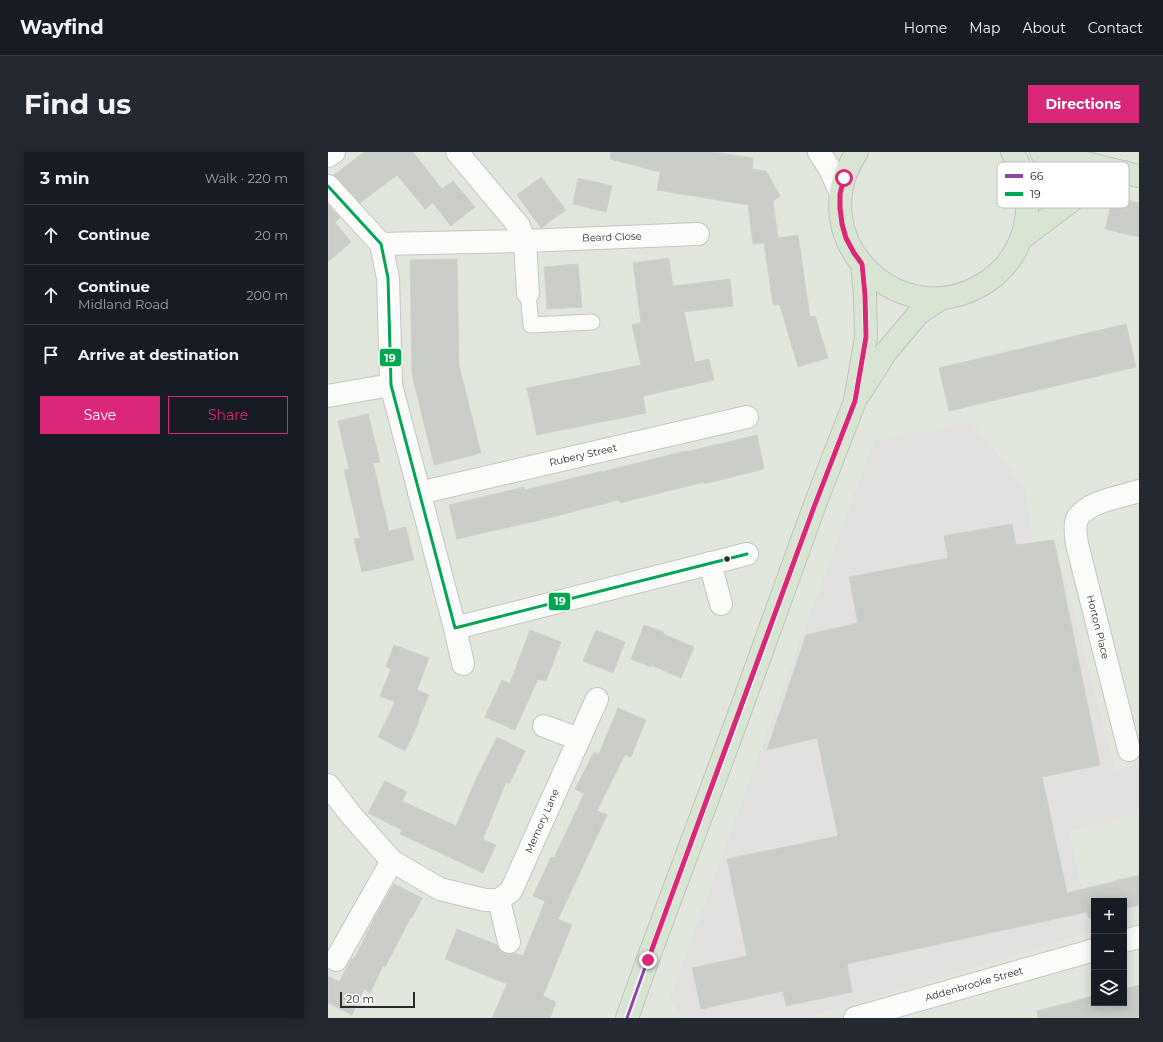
<!DOCTYPE html>
<meta charset="utf-8">
<style>
:root{--surface:#171b24;--page:#242831;--text:#f1f3f6;--muted:#9ea1a6;--line:#363941;--accent:#db2777}
body{margin:0;font-family:Montserrat,sans-serif;background:var(--page);color:var(--text)}
.controls{position:absolute;right:12px;bottom:12px;display:grid;overflow:hidden;border-radius:0px;box-shadow:0 2px 10px #0003}
.controls button{width:36px;height:36px;display:grid;place-items:center;padding:0;border:0;border-bottom:1px solid var(--line);background:var(--surface);color:var(--text);font:20px sans-serif}
.scale{position:absolute;left:12px;bottom:10px;width:75px;box-sizing:border-box;padding-left:4px;border:2px solid #292929;border-top:0;font-size:11px;line-height:14px;white-space:nowrap;color:#292929;-webkit-text-stroke:3px #fff;paint-order:stroke}
.stop{position:absolute;width:12px;height:12px;margin:-9px;border:3px solid #db2777;border-radius:50%;background:#fff}
.stop.end{background:#db2777;border-color:#fff;box-shadow:0 1px 4px #0008}
.list{margin:0;padding:0;list-style:none}
h2{display:flex;justify-content:space-between;align-items:center;height:52px;margin:0;padding:0 16px;font-size:17px}
h2 small{font-size:13px;font-weight:400;color:var(--muted)}
.list li{display:grid;grid-template-columns:26px 1fr auto;gap:12px;align-items:center;box-sizing:border-box;height:60px;padding:0 16px;border-top:1px solid var(--line)}
.list b{display:block;font-size:15px;white-space:nowrap}
.list p{margin:0;font-size:13px;white-space:nowrap;color:var(--muted)}
.list em{font-size:13px;font-style:normal;color:var(--muted)}
.actions{display:flex;gap:8px;padding:12px 16px}
.actions a{flex:1;padding:9px 0;border:1px solid var(--accent);border-radius:0px;text-align:center;font-size:14px;color:var(--accent)}
.actions .main{background:var(--accent);color:#fff}
.icon{flex:none;width:22px;height:22px;fill:none;stroke:currentColor;stroke-width:2;stroke-linecap:round;stroke-linejoin:round}
.map{position:relative;flex:none;width:811px;height:866px;overflow:hidden;border-radius:0px}
header{display:flex;align-items:center;gap:24px;box-sizing:border-box;height:56px;padding:0 20px;background:var(--surface);border-bottom:1px solid var(--line)}
header strong{font-size:19px}
nav{display:flex;gap:22px;margin-inline-start:auto;font-size:14px}
.intro{display:flex;align-items:center;justify-content:space-between;box-sizing:border-box;height:96px;padding:0 24px}
h1{margin:0;font-size:28px}
.button{padding:10px 18px;border-radius:0px;background:var(--accent);color:#fff;font-size:14px;font-weight:700}
main{display:flex;gap:24px;padding:0 24px}
aside{flex:1;background:var(--surface);border-radius:0px;box-shadow:0 2px 10px #0003}
.map>svg:first-child{display:block}
.industrial{fill:#e3e0e0}
.building{fill:#cacdc7;stroke:#cdd2ca}
.lines{fill:none;stroke-linecap:round;stroke-linejoin:round}
.lane-casing{stroke:#c5c5c3;stroke-width:17}
.street-casing{stroke:#c5c5c3;stroke-width:24}
.secondary-casing{stroke:#c5c5c3;stroke-width:24}
.primary-casing{stroke:#c2c3c0;stroke-width:24}
.lane{stroke:#fbfbfa;stroke-width:15}
.street{stroke:#fbfbfa;stroke-width:22}
.secondary{stroke:#fbfbfa;stroke-width:22}
.primary{stroke:#d8e5d3;stroke-width:22}
.bus-1-casing{stroke:#fff;stroke-width:6}
.bus-2-casing{stroke:#fff;stroke-width:6}
.bus-1{stroke:#8e44ad;stroke-width:3}
.bus-2{stroke:#00a651;stroke-width:3}
.route{stroke:#db2777;stroke-width:5}
.bus-dot{fill:#292929;stroke:#fff;stroke-width:1.5}
.labels{text-anchor:middle;dominant-baseline:central;stroke-width:3.5;stroke-linejoin:round;paint-order:stroke}
.street-label{font-size:10px;fill:#292929;stroke:#fff}
.key{fill:#fff;stroke:#bfbfbf;stroke-width:1}
.key-label{font-size:11px;fill:#292929}
.line-badge{stroke:#fff;stroke-width:1.5}
.badge-label{font-size:11px;text-anchor:middle;font-weight:bold;fill:#fff}
</style>
<header>
<strong>Wayfind</strong>
<nav><a>Home</a><a>Map</a><a>About</a><a>Contact</a></nav>
</header>
<div class="intro"><h1>Find us</h1><a class="button">Directions</a></div>
<main>
<aside>
<h2>3 min<small>Walk · 220 m</small></h2>
<ul class="list">
<li><svg class="icon" aria-label="ahead" viewBox="0 0 24 24"><path d="M12 20V5M6 11l6-6 6 6"/></svg><div><b>Continue</b></div><em>20 m</em></li>
<li><svg class="icon" aria-label="ahead" viewBox="0 0 24 24"><path d="M12 20V5M6 11l6-6 6 6"/></svg><div><b>Continue</b><p>Midland Road</p></div><em>200 m</em></li>
<li><svg class="icon" aria-label="arrive" viewBox="0 0 24 24"><path d="M6 21V4h12l-3 4 3 4H6"/></svg><div><b>Arrive at destination</b></div></li>
</ul>
<div class="actions"><a class="main">Save</a><a>Share</a></div>
</aside>
<div class="map">
<svg width="811" height="866" viewBox="0 0 811 866">
<rect width="100%" height="100%" fill="#e2e7de"/>
<path class="industrial" d="M 644,271 L 697,336 L 705,390 L 726,388 L 788,619 L 811,611 L 811,662 L 741,679 L 763,780 L 476,866 L 353,866 L 342,846 L 546,288 Z"/>
<g class="building">
<path d="M 36,0 L 85,0 L 114,37 L 125,29 L 147,55 L 123,74 L 105,51 L 97,57 L 69,23 L 32,51 L 9,26 L 6,23 Z"/>
<path d="M 283,0 L 386,0 L 425,6 L 424,17 L 438,19 L 452,44 L 445,49 L 450,86 L 470,83 L 482,165 L 487,164 L 500,206 L 470,215 L 452,153 L 445,153 L 436,91 L 425,92 L 420,53 L 329,38 L 332,20 L 282,7 Z"/>
<path d="M 213,25 L 238,58 L 213,76 L 189,43 Z"/>
<path d="M 250,26 L 284,34 L 278,60 L 245,52 Z"/>
<path d="M 785,45 L 811,51 L 811,85 L 777,77 Z"/>
<path d="M 0,53 L 12,66 L 7,70 L 23,90 L 0,110 Z"/>
<path d="M 341,106 L 345,134 L 402,127 L 405,154 L 356,160 L 367,210 L 381,207 L 386,228 L 315,244 L 318,261 L 209,283 L 199,236 L 313,213 L 304,173 L 313,171 L 305,111 Z"/>
<path d="M 116,107 L 129,107 L 131,213 L 153,301 L 106,313 L 84,222 L 82,108 Z"/>
<path d="M 250,112 L 254,155 L 219,157 L 216,115 Z"/>
<path d="M 798,172 L 808,215 L 621,259 L 611,216 Z"/>
<path d="M 40,262 L 52,310 L 45,311 L 61,379 L 78,375 L 86,408 L 34,420 L 26,387 L 32,386 L 16,318 L 21,317 L 10,269 Z"/>
<path d="M 429,283 L 436,317 L 376,332 L 376,330 L 292,351 L 291,348 L 212,368 L 129,387 L 121,353 L 196,335 L 197,338 L 274,319 L 274,320 L 357,299 L 357,300 Z"/>
<path d="M 684,372 L 688,393 L 726,388 L 772,613 L 714,625 L 739,741 L 811,723 L 811,753 L 796,757 L 796,749 L 766,749 L 766,765 L 761,766 L 759,760 L 519,812 L 524,840 L 458,854 L 455,839 L 373,857 L 364,816 L 419,804 L 399,707 L 510,684 L 489,586 L 439,598 L 478,483 L 530,471 L 521,425 L 620,406 L 616,384 Z"/>
<path d="M 316,473 L 336,480 L 335,482 L 366,495 L 353,526 L 323,513 L 323,515 L 303,507 Z"/>
<path d="M 202,478 L 233,490 L 218,529 L 210,527 L 187,578 L 157,565 L 174,528 L 182,531 Z"/>
<path d="M 268,478 L 297,490 L 285,521 L 255,509 Z"/>
<path d="M 66,493 L 101,506 L 89,538 L 101,543 L 90,569 L 91,570 L 77,599 L 50,585 L 67,550 L 52,544 L 63,517 L 58,515 Z"/>
<path d="M 290,556 L 318,568 L 303,605 L 297,603 L 269,659 L 279,663 L 230,767 L 244,773 L 215,844 L 228,850 L 222,866 L 164,866 L 179,832 L 117,807 L 129,777 L 169,793 L 172,799 L 177,802 L 184,802 L 187,801 L 195,804 L 217,749 L 205,744 L 223,705 L 226,706 L 256,642 L 247,637 L 266,600 L 271,602 Z"/>
<path d="M 169,585 L 197,599 L 181,632 L 178,630 L 155,687 L 168,693 L 155,721 L 72,682 L 74,678 L 40,661 L 57,629 L 79,640 L 74,649 L 128,674 L 149,625 Z"/>
<path d="M 66,732 L 94,746 L 84,766 L 83,765 L 57,815 L 55,814 L 42,841 L 36,837 L 24,863 L 0,851 L 0,824 L 11,830 L 24,806 L 26,807 L 48,763 Z"/>
<path d="M 811,833 L 811,866 L 710,866 L 709,859 L 766,844 L 766,851 L 796,851 L 796,837 Z"/>
</g>
<g class="lines">
<g class="lane-casing">
<path id="lane" d="M 200,141 L 203,173 L 264,170"/>
</g>
<g class="street-casing">
<g id="street">
<path d="M 129,0 L 191,74 L 197,89 L 200,141"/>
<path d="M 0,4 L 6,0"/>
<path d="M 0,34 L 53,92 L 60,126 L 63,233 L 127,476 L 419,402"/>
<path d="M 53,92 L 197,89 L 370,82"/>
<path d="M 0,244 L 63,233"/>
<path d="M 91,341 L 419,265"/>
<path d="M 382,411 L 393,452"/>
<path d="M 127,476 L 135,512"/>
<path d="M 216,574 L 251,587"/>
<path d="M 801,598 L 749,392 C 748,385 746,374 749,367 C 759,349 793,345 811,339"/>
<path d="M 0,633 L 23,663 L 64,709 L 112,737 L 157,748 L 171,748 L 183,739 L 269,547"/>
<path d="M 171,748 L 181,790"/>
<path d="M 796,789 L 811,785"/>
<path d="M 8,808 L 64,709"/>
<path d="M 527,866 L 766,798"/>
</g>
</g>
<g class="secondary-casing">
<path id="secondary" d="M 491,0 L 502,17 L 513,42"/>
</g>
<g class="primary-casing">
<g id="primary">
<path d="M 529,0 C 471,87 574,187 660,129 C 677,117 690,99 696,78 C 703,52 699,23 684,0"/>
<path d="M 713,0 L 811,24"/>
<path d="M 693,87 L 747,46 L 796,20"/>
<path d="M 532,241 L 558,200 L 591,161 L 614,146"/>
<path d="M 299,866 L 320,807 L 409,568 L 486,355 L 527,249 L 538,185 L 537,143 L 534,112"/>
</g>
</g>
<use href="#lane" class="lane"/>
<use href="#street" class="street"/>
<use href="#secondary" class="secondary"/>
<use href="#primary" class="primary"/>
<g class="bus-1-casing">
<path id="bus-1" d="M 299,866 L 320,807 L 409,568 L 486,355 L 527,249 L 538,185 L 537,143 L 534,112"/>
</g>
<g class="bus-2-casing">
<path id="bus-2" d="M 0,34 L 53,92 L 60,126 L 63,233 L 127,476 L 419,402"/>
</g>
<use href="#bus-1" class="bus-1"/>
<use href="#bus-2" class="bus-2"/>
</g>
<g class="lines">
<path class="route" d="M 320,808 L 486,355 L 527,249 L 538,185 L 537,143 L 534,112 L 526,101 L 518,86 L 514,72 L 512,56 L 512,42 L 516,26"/>
</g>
<circle class="bus-dot" cx="399" cy="407" r="3.5"/>
<g class="labels">
<g class="street-label">
<text transform="translate(284 85) rotate(-2)">Beard Close</text>
<text transform="translate(255 303) rotate(-13)">Rubery Street</text>
<text transform="translate(770 475) rotate(76)">Horton Place</text>
<text transform="translate(214 669) rotate(-66)">Memory Lane</text>
<text transform="translate(646 832) rotate(-16)">Addenbrooke Street</text>
</g>
</g>
<rect x="669" y="10" width="132" height="46" rx="6" class="key"/>
<rect x="677" y="22" width="18" height="4" fill="#8e44ad"/>
<rect x="677" y="40" width="18" height="4" fill="#00a651"/>
<g class="key-label">
<text x="702" y="28">66</text>
<text x="702" y="46">19</text>
</g>
<g class="line-badge">
<rect x="51" y="196" width="23" height="19" rx="4" fill="#00a651"/>
<rect x="220" y="440" width="23" height="19" rx="4" fill="#00a651"/>
</g>
<g class="badge-label">
<text x="62" y="210">19</text>
<text x="232" y="453">19</text>
</g>
</svg>
<div class="controls">
<button>+</button>
<button>−</button>
<button><svg class="icon" aria-label="layers" viewBox="0 0 24 24"><path d="M12 4l9 5-9 5-9-5zM3 14l9 5 9-5"/></svg></button>
</div>
<div class="scale">20 m</div>
<div class="stop" style="left:516px;top:26px"></div>
<div class="stop end" style="left:320px;top:808px"></div>
</div>
</main>
